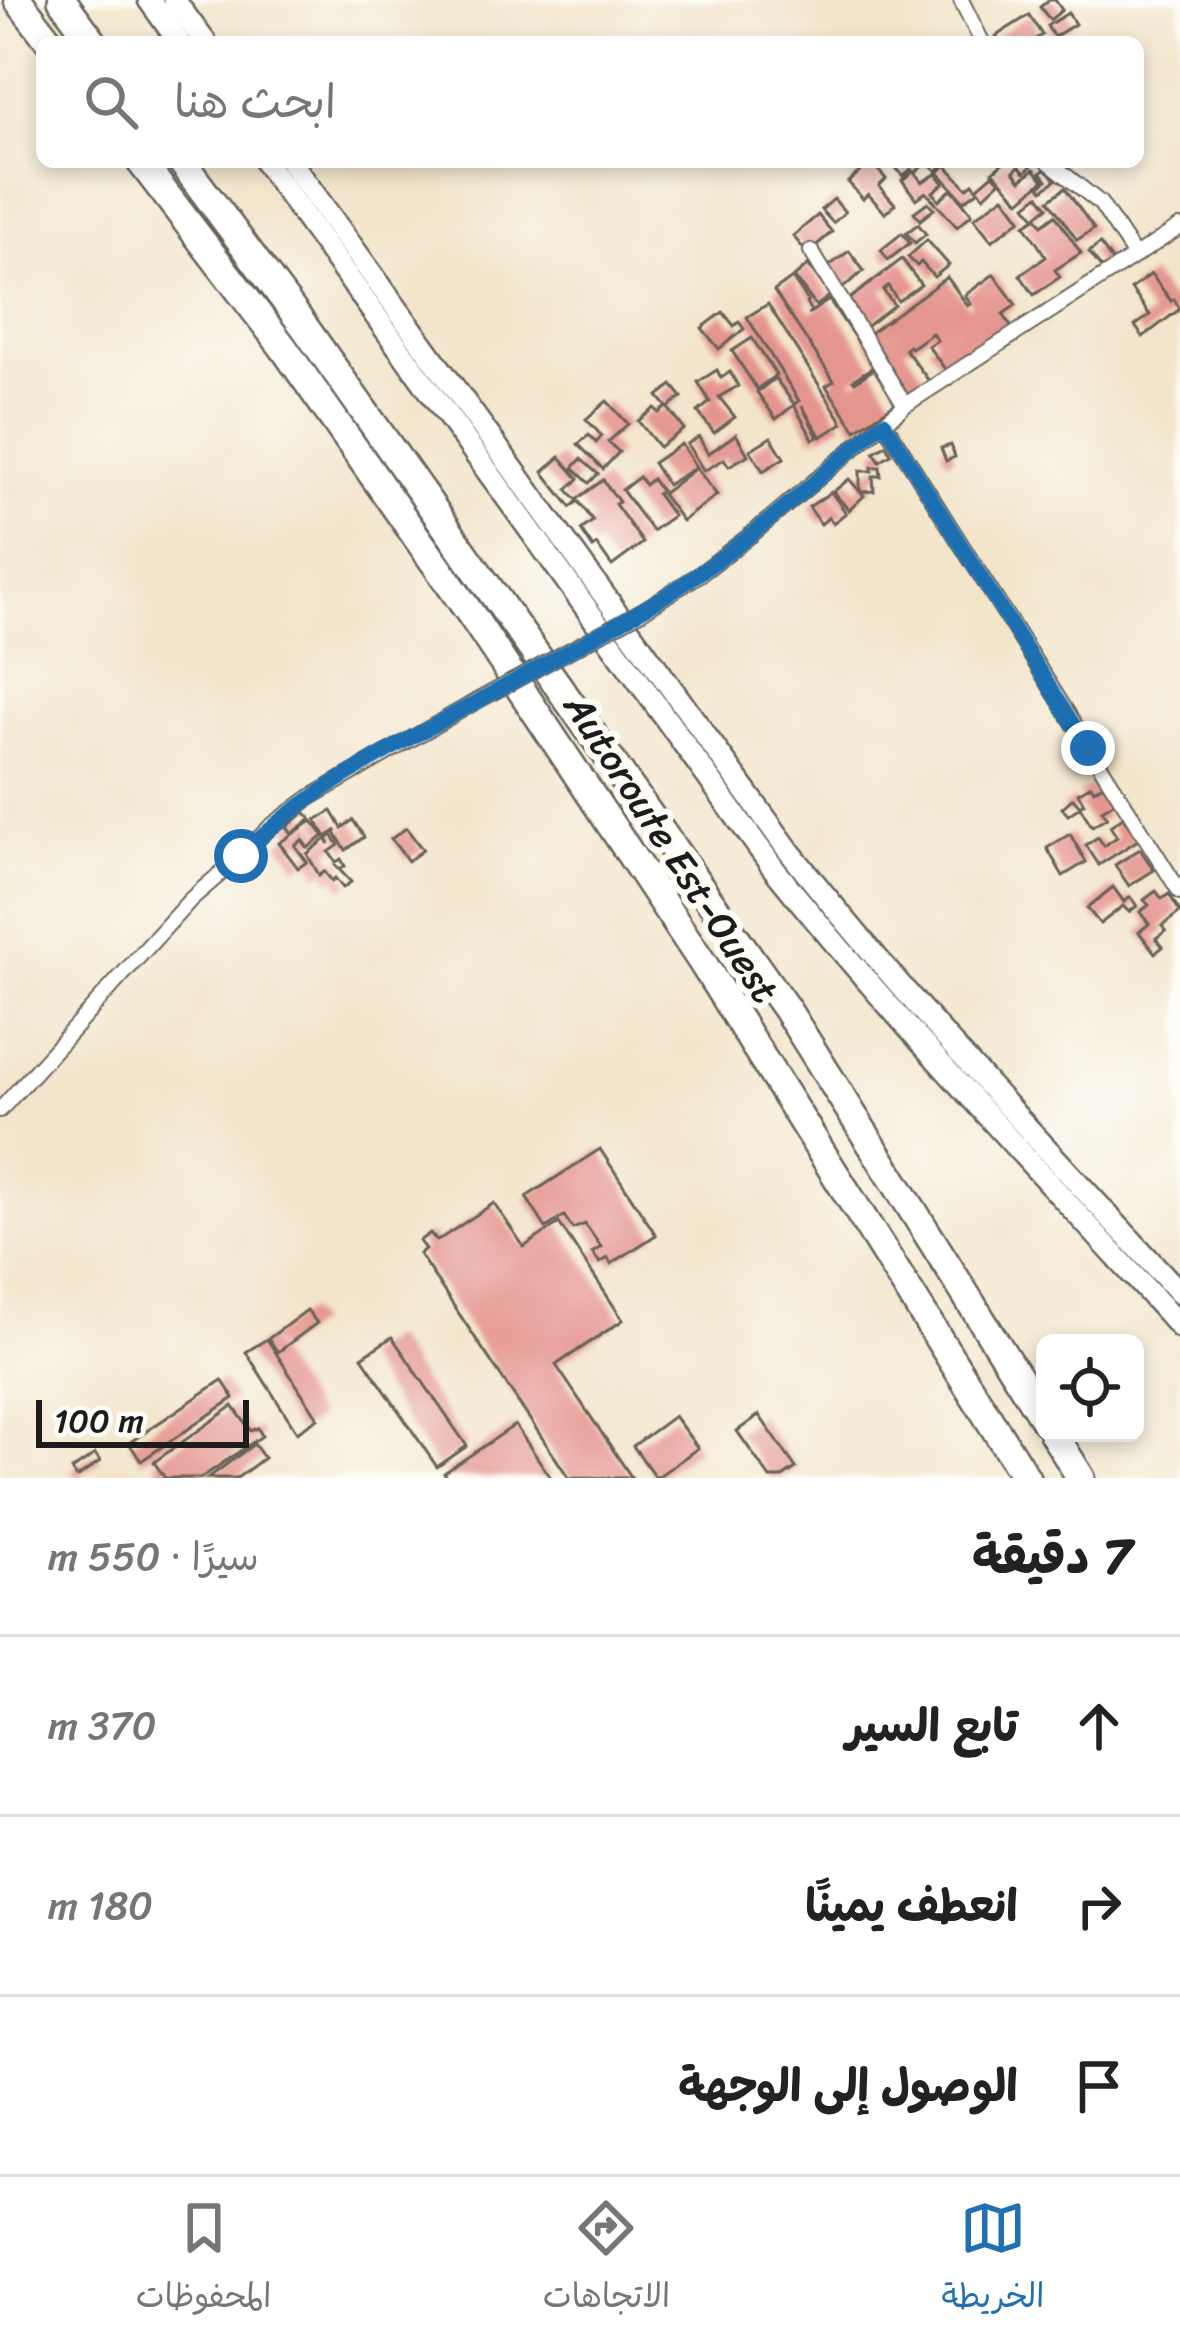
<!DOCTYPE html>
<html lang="ar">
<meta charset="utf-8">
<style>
:root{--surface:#fff;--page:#f6f6f6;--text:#222;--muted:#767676;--line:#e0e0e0;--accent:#1f6fb2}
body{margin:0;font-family:Sriracha,"Playpen Sans Arabic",sans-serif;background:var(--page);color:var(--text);direction:rtl}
.controls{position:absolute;right:36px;bottom:36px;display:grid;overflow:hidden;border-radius:18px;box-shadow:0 6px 18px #0003}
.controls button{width:108px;height:108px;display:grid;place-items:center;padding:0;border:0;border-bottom:3px solid var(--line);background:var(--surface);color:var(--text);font:60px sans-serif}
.scale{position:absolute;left:36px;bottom:30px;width:213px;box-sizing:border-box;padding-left:12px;border:6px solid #1c1c1c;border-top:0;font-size:33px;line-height:42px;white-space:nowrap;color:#1c1c1c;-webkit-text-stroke:9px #fdfcf7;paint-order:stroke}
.stop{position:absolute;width:36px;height:36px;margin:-27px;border:9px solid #1f6fb2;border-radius:50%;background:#fff}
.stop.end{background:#1f6fb2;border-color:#fff;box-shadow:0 3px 12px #0008}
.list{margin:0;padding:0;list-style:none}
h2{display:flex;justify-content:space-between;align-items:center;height:156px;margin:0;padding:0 48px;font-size:51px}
h2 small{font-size:39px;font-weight:400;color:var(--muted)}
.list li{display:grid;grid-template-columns:78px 1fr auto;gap:36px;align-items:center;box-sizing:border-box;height:180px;padding:0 48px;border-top:3px solid var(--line)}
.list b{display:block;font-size:45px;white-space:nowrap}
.list em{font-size:39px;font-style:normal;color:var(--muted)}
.icon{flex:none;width:66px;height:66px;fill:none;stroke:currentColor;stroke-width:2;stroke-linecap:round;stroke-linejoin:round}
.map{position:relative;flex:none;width:1180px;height:1478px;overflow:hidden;direction:ltr}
.search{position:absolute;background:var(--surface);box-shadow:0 6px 18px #0003;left:36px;right:36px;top:36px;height:132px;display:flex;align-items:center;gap:30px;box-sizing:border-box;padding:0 42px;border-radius:18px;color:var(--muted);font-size:45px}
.sheet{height:696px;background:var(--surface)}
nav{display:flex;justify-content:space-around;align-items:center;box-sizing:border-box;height:168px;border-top:3px solid var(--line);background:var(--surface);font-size:33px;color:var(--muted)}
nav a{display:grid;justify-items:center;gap:6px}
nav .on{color:var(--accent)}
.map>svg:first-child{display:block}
.building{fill:#e5958f}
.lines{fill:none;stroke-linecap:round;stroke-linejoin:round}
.minor-casing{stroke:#676259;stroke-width:18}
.secondary-casing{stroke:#676259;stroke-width:26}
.motorway-casing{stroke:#676259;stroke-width:32}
.minor{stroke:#fff;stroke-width:14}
.secondary{stroke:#fff;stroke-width:21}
.motorway{stroke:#fff;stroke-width:27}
.minor-bridge-casing{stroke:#676259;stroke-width:18;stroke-linecap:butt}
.minor-bridge{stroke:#fff;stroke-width:14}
.route{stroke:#1f6fb2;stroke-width:15}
.labels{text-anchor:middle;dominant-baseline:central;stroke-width:12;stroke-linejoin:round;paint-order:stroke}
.street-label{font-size:39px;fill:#1c1c1c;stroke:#fdfcf7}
</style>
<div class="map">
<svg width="1180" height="1478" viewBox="0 0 1180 1478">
<rect width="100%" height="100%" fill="#fdfcf7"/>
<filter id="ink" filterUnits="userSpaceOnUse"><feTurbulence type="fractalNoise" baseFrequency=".00833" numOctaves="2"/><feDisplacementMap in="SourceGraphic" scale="24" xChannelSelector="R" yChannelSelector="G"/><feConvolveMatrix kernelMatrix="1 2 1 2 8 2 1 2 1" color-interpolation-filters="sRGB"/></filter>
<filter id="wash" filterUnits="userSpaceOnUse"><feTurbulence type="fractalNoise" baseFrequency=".004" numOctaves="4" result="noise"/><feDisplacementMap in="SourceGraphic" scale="48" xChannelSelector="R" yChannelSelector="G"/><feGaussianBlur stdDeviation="2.7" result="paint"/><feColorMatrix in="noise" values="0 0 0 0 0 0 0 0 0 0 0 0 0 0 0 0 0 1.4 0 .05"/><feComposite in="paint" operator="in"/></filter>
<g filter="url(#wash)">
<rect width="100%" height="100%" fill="#f3e5cb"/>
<g id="blocks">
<g class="building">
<path d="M 1049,0 L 1055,0 L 1062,10 L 1050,20 L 1040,7 Z"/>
<path d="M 1068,13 L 1075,24 L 1054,37 L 1047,26 Z"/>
<path d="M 1029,15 L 1042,35 L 1031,42 L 1000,42 L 996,36 Z"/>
<path d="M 871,162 L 886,179 L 879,186 L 895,204 L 885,213 L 868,194 L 863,199 L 848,182 Z"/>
<path d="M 906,162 L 945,162 L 937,171 L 927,162 L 915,173 L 922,182 L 936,174 L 944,183 L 933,192 L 939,200 L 952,189 L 972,214 L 957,227 L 926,192 L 916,199 L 902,180 L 913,172 L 911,169 L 903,176 L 897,169 Z"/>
<path d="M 1004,162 L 1036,162 L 1025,172 L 1019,166 L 1014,171 L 1021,180 L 1034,169 L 1044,180 L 1020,201 L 993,171 Z"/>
<path d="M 946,165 L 967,188 L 973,183 L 977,188 L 993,174 L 1000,181 L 984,196 L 979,190 L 964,201 L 938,172 Z"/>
<path d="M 1047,168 L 1056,180 L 1043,190 L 1040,186 L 1047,180 L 1041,172 Z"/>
<path d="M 1065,188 L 1094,229 L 1077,240 L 1049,200 Z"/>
<path d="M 1039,195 L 1048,207 L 1035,217 L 1026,205 Z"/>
<path d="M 1004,196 L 1021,219 L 992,241 L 974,218 Z"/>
<path d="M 834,199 L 845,212 L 833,223 L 821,210 Z"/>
<path d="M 928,202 L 934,209 L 920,220 L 914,212 Z"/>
<path d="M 818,215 L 832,232 L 810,251 L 805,246 L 803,248 L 793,236 Z"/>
<path d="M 1055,215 L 1081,253 L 1055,270 L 1060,277 L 1034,295 L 1020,275 L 1046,257 L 1025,225 L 1037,217 L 1042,225 Z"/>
<path d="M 918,224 L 926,234 L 915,243 L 906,233 Z"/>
<path d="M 902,233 L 910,243 L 888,260 L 881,250 Z"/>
<path d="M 927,240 L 949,265 L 934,277 L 921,262 L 917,266 L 908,257 Z"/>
<path d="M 1100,244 L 1113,262 L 1102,269 L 1089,252 Z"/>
<path d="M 849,251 L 864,271 L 841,289 L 825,269 Z"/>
<path d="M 902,259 L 921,285 L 898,301 L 888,286 L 883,290 L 894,305 L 863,329 L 844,303 Z"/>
<path d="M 808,265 L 831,295 L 816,306 L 794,277 Z"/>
<path d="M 994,274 L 1016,305 L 1003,314 L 1012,328 L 947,372 L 928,346 L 937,340 L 932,333 L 911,348 L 909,346 L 905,349 L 929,381 L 907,397 L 863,338 L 947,277 L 968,306 L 971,304 L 965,295 Z"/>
<path d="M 1151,274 L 1171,301 L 1174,299 L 1180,309 L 1143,337 L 1135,326 L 1150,315 L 1131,289 Z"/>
<path d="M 792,278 L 808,301 L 806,303 L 811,311 L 808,314 L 829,300 L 874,366 L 853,380 L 855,382 L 874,369 L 896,403 L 856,430 L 826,386 L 834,381 L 774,291 Z"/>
<path d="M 768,304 L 843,423 L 821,437 L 802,406 L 818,437 L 813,439 L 794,405 L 776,419 L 757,392 L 775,378 L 794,404 L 799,401 L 747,317 Z"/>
<path d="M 723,312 L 734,326 L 739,322 L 744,329 L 719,349 L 702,328 Z"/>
<path d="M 752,338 L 776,375 L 757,389 L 732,351 Z"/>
<path d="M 717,370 L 721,378 L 730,372 L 738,386 L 719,397 L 735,417 L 714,433 L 698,412 L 710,402 L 698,382 Z"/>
<path d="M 672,385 L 682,397 L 668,408 L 684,429 L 659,447 L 638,421 L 655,408 L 659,413 L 667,407 L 658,396 Z"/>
<path d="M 607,401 L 628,424 L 608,442 L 619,452 L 603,469 L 578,444 L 589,435 L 596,443 L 602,436 L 586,419 Z"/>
<path d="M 736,434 L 748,455 L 729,466 L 724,459 L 704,471 L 687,444 L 699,437 L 708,454 Z"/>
<path d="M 771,437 L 784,458 L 763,471 L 750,450 Z"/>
<path d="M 681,444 L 696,467 L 667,485 L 653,463 Z"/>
<path d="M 886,445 L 891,454 L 880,461 L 874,452 Z"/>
<path d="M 951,445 L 955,457 L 946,461 L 941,448 Z"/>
<path d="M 560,457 L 579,479 L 567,489 L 578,501 L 571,507 L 543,472 Z"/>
<path d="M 581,459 L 598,474 L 589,483 L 573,468 Z"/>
<path d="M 872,467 L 880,467 L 881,476 L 873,476 L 874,491 L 860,492 L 860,471 L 872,471 Z"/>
<path d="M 696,468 L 717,495 L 682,521 L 662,494 Z"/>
<path d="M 639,477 L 645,485 L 652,479 L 661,491 L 657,494 L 673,516 L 652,531 L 622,490 Z"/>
<path d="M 849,479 L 864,496 L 849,510 L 833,492 Z"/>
<path d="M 603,480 L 619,502 L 615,504 L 643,543 L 612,566 L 597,545 L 593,548 L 581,530 L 593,521 L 577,499 Z"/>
<path d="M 831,492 L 846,513 L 833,523 L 829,517 L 821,524 L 809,507 Z"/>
<path d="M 1103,784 L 1115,802 L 1102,810 L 1107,817 L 1092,826 L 1080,807 L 1068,815 L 1062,808 L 1073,798 L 1080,806 L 1084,803 L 1078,793 L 1091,785 L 1094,790 Z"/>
<path d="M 332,811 L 342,828 L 353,820 L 364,837 L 346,850 L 335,833 L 337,830 L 326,837 L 316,820 Z"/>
<path d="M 305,812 L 311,819 L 292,834 L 287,827 Z"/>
<path d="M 1123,817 L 1138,840 L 1099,865 L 1086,845 L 1098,837 L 1104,846 L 1117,837 L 1110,826 Z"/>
<path d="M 312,821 L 324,836 L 308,848 L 302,840 L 295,846 L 307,862 L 298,868 L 279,843 Z"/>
<path d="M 406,828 L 423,850 L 408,861 L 391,839 Z"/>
<path d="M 1070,834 L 1086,862 L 1063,876 L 1047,848 Z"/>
<path d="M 332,835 L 339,845 L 329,852 L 336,862 L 341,859 L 345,866 L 339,869 L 334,864 L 351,882 L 343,888 L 335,878 L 332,881 L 324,871 L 319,875 L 307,854 L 326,839 L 330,844 L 327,839 Z"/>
<path d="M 1140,849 L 1154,870 L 1129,886 L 1115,865 Z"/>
<path d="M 1113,887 L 1124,902 L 1130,897 L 1137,906 L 1129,912 L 1123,906 L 1100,924 L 1087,908 Z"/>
<path d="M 1156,891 L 1162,899 L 1169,894 L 1180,912 L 1162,926 L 1166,931 L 1156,938 L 1163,947 L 1155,953 L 1139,932 L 1149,924 L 1140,912 L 1149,905 L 1144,900 Z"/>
<path d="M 600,1149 L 656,1235 L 611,1264 L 608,1258 L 600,1263 L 592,1253 L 601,1247 L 585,1224 L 573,1229 L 564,1216 L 546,1228 L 526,1197 Z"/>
<path d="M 494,1203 L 524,1247 L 559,1223 L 623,1320 L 556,1365 L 632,1478 L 569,1478 L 419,1254 L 425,1249 L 419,1241 L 430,1233 L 437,1241 Z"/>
<path d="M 307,1310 L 317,1323 L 278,1352 L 268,1339 Z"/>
<path d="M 392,1337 L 467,1446 L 437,1467 L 362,1357 Z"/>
<path d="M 267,1339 L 318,1418 L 297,1432 L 246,1352 Z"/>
<path d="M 222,1380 L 234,1398 L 141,1461 L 129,1443 Z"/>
<path d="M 233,1406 L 251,1431 L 258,1428 L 262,1436 L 201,1478 L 165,1478 L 154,1462 Z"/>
<path d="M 759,1415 L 796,1468 L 781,1478 L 770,1478 L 737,1431 Z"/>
<path d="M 674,1416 L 698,1448 L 656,1478 L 633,1446 Z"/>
<path d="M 515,1425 L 551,1478 L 448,1478 L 444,1473 Z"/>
<path d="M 254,1444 L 264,1458 L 237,1478 L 208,1478 Z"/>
<path d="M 95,1454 L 100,1461 L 77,1478 L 72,1470 Z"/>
</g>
</g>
</g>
<g filter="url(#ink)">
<use href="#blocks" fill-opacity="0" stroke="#676259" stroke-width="3"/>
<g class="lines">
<g class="minor-casing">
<g id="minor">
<path d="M 961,0 L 982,42"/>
<path d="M 1049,162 L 1100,203 L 1135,256"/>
<path d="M 811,251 L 905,405"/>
<path d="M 884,422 L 1180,892"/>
<path d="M 642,611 L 700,574 L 752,534 L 905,405 L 1180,227"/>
<path d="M 0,1110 L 191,899 L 241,856 L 270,827 L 311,797 L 475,702"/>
</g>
</g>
<g class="secondary-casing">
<g id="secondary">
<path d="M 149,0 L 179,42"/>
<path d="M 174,0 L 205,42"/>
<path d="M 265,162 L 774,869 C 902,1029 1044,1175 1180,1327"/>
<path d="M 291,162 L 789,851 C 911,1005 1046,1149 1180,1293"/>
</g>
</g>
<g class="motorway-casing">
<g id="motorway">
<path d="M 18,0 L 50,42"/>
<path d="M 62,0 L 93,42"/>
<path d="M 141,162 L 283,347 L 472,616 L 702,962 L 1026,1478"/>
<path d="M 182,162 L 306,329 L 787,1010 L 1045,1421"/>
<path d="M 1053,1433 L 1081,1478"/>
</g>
</g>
<use href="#minor" class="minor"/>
<use href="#secondary" class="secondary"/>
<use href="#motorway" class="motorway"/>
<g class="minor-bridge-casing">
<path id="minor-bridge" d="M 475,702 L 642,611"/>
</g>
<use href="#minor-bridge" class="minor-bridge"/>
</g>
</g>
<g class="lines" filter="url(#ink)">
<path class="route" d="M 241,856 C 298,799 368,761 438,723 C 505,686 572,650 638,612 C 729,561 805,489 884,422 L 1088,748"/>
</g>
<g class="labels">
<g class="street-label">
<text transform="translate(672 848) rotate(57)">Autoroute Est-Ouest</text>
</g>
</g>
</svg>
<div class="controls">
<button><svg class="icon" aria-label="locate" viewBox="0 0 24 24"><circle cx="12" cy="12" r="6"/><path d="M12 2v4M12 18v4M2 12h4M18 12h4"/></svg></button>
</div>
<div class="scale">100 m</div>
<div class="stop" style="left:241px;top:856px"></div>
<div class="stop end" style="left:1088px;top:748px"></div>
<div class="search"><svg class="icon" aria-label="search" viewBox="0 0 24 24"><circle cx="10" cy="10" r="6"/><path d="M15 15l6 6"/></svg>ابحث هنا</div>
</div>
<section class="sheet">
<h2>7 دقيقة<small>سيرًا · 550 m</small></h2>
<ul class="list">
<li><svg class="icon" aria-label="ahead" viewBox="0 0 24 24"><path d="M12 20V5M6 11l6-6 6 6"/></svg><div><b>تابع السير</b></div><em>370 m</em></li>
<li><svg class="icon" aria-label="right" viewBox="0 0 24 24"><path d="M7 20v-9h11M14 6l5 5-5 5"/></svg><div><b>انعطف يمينًا</b></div><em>180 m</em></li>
<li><svg class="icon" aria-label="arrive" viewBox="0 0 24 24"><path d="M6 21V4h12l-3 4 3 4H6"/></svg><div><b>الوصول إلى الوجهة</b></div></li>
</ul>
</section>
<nav>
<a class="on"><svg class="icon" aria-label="map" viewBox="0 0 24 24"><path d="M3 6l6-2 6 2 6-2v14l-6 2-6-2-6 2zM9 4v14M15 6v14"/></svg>الخريطة</a>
<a><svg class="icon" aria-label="directions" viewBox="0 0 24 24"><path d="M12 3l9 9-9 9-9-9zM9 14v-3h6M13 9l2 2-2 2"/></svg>الاتجاهات</a>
<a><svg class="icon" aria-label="saved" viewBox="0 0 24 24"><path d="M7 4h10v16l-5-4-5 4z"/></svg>المحفوظات</a>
</nav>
